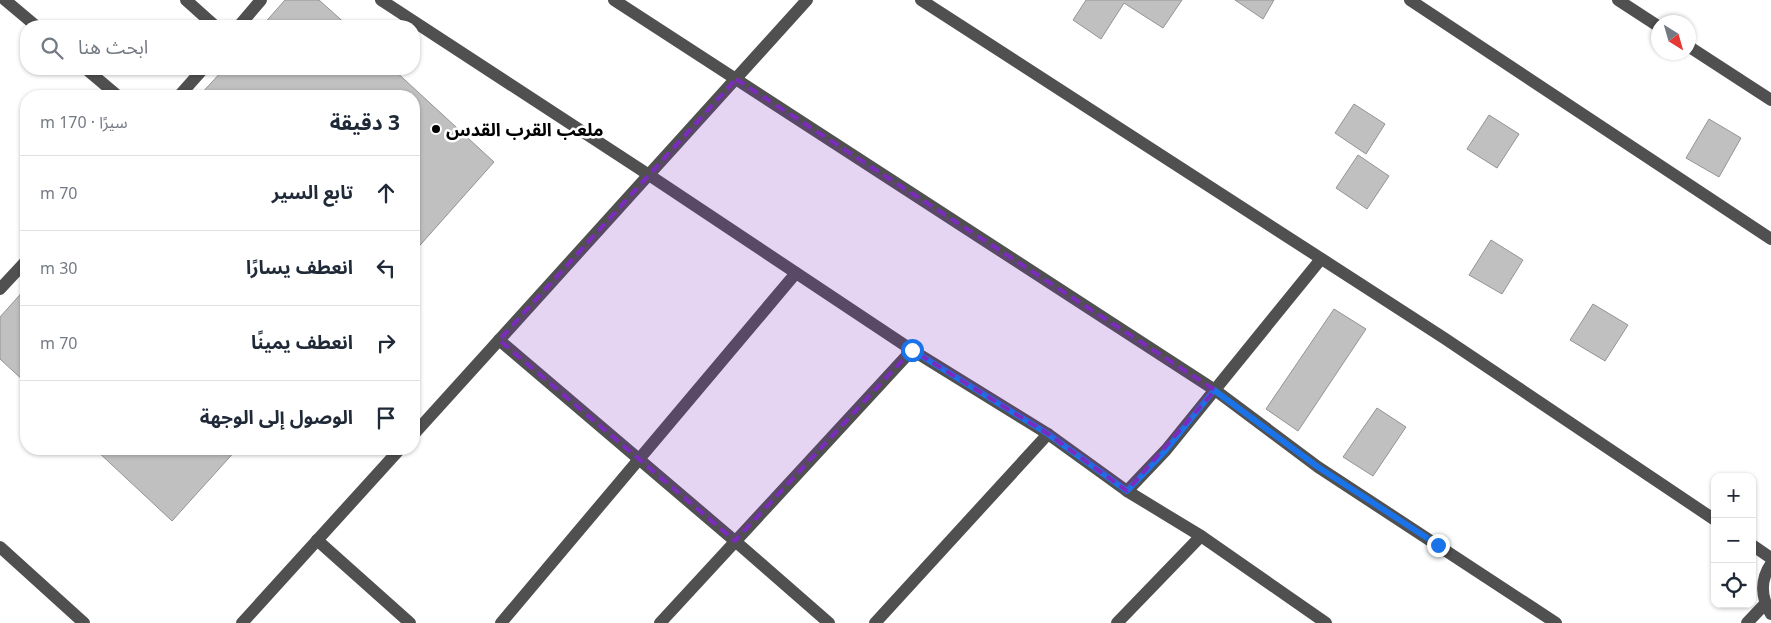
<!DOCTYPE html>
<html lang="ar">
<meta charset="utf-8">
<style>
:root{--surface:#fff;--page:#f6f6f7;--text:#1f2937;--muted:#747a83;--line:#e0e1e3}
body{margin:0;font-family:"Noto Sans","Noto Sans Arabic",sans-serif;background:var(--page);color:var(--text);direction:rtl}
.controls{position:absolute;right:15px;bottom:15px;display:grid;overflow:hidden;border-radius:10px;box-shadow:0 1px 4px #0004}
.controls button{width:45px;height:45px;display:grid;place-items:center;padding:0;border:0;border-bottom:1px solid var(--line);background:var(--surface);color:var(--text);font:25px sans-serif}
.compass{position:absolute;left:1651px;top:15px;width:45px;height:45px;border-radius:50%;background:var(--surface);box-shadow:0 1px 4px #0004;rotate:143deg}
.stop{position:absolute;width:15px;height:15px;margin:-11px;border:4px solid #1a73e8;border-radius:50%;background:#fff}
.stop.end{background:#1a73e8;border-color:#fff;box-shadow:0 1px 5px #0008}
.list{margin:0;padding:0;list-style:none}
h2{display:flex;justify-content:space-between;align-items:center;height:65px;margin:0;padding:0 20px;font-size:21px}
h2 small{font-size:16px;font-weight:400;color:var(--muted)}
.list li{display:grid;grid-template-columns:32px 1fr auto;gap:15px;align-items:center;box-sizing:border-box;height:75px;padding:0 20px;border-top:1px solid var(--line)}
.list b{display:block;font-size:19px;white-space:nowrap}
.list em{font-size:16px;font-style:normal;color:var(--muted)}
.icon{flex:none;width:28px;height:28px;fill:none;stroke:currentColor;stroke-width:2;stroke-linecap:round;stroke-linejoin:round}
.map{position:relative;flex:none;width:1771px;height:623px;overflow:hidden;direction:ltr}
.search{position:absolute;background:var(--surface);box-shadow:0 1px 4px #0004;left:20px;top:20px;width:400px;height:55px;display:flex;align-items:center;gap:12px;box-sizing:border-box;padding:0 18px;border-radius:20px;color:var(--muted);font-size:19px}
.panel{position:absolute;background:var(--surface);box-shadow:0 1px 4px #0004;left:20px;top:90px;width:400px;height:365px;border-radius:20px;direction:rtl}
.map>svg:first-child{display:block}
.building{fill:#c0c0c0;stroke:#949494}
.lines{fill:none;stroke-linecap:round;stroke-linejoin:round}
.minor{stroke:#505050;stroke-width:12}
.route{stroke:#1a73e8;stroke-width:6}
.marked{fill:#7b2cbf;fill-opacity:0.2;stroke:#7b2cbf;stroke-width:4;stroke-dasharray:10 6;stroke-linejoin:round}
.poi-dot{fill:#000;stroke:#fff;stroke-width:2}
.labels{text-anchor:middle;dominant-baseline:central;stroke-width:5;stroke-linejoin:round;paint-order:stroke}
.poi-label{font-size:18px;font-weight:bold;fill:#000;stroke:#fff;text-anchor:start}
</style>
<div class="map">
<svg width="1771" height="623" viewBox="0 0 1771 623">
<rect width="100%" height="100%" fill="#fff"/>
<g class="building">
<path d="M 285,0 L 319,0 L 348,26 L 262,26 Z"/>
<path d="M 1086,0 L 1182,0 L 1163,28 L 1124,3 L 1101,39 L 1073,20 Z"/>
<path d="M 1235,0 L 1274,0 L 1263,19 Z"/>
<path d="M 224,69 L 393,69 L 494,162 L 414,252 L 414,96 L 199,96 Z"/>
<path d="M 1354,104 L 1385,124 L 1366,154 L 1335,133 Z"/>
<path d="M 1489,115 L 1519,134 L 1497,168 L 1467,149 Z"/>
<path d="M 1709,119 L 1741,138 L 1719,177 L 1686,158 Z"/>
<path d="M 1358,155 L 1389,176 L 1367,209 L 1336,188 Z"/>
<path d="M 1491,240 L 1523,260 L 1502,294 L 1469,275 Z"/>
<path d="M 26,288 L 26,383 L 0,359 L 0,317 Z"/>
<path d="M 1593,304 L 1628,325 L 1605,361 L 1570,340 Z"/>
<path d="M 1334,309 L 1366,329 L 1298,431 L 1266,409 Z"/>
<path d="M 1377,408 L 1406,427 L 1373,476 L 1343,457 Z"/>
<path d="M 95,449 L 237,449 L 172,521 Z"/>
</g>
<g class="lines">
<g class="minor">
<path d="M 5,0 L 36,26"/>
<path d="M 186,0 L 215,26"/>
<path d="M 381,0 L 649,175 L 912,350 L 1048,434 L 1127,491 L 1201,536 L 1326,623"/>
<path d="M 614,0 L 1215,390 L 1318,467 L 1556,623"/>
<path d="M 921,0 L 1444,338 L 1715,520"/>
<path d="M 1410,0 L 1771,239"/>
<path d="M 1618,0 L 1658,26"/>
<path d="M 239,26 L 261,0"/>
<path d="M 1688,46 L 1771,100"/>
<path d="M 86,69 L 118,96"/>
<path d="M 179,96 L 203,69"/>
<path d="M 0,289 L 26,261"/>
<path d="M 499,340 L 735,541 L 829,623"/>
<path d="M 414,434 L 807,0"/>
<path d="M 1127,491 L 1166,450 L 1321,259"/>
<path d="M 317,540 L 410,623"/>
<path d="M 1752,545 L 1771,558"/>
<path d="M 0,547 L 84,623"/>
<path d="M 1771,564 C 1760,580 1761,598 1771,614"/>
<path d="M 242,623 L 400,449"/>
<path d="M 501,623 L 796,273"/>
<path d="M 660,623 L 912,350"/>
<path d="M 875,623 L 1048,434"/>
<path d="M 1117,623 L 1201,536"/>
<path d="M 1747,623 L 1765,604"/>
</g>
</g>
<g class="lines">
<path class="route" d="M 912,350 L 1048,434 L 1127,491 L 1166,450 L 1214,390 L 1318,467 L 1438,545"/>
</g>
<path class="marked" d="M 736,79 L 1215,390 L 1127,491 L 1048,434 L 912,350 L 735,541 L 499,340 Z"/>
<circle class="poi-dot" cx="436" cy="129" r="5"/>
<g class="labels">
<g class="poi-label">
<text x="446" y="129">ملعب القرب القدس</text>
</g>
</g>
</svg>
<div class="controls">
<button>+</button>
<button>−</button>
<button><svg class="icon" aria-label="locate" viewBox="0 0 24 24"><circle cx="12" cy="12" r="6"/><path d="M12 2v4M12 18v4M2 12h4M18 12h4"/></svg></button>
</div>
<svg class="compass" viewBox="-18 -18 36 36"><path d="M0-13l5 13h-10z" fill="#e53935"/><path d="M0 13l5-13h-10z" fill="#747a83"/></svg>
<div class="stop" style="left:912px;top:350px"></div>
<div class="stop end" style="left:1438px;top:545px"></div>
<div class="search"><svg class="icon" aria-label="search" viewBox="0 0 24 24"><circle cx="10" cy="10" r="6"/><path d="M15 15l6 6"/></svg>ابحث هنا</div>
<section class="panel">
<h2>3 دقيقة<small>سيرًا · 170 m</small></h2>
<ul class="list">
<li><svg class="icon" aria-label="ahead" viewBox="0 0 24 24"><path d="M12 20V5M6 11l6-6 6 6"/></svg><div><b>تابع السير</b></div><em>70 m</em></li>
<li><svg class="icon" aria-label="left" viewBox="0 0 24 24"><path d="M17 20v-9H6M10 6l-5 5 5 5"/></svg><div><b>انعطف يسارًا</b></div><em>30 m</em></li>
<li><svg class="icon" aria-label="right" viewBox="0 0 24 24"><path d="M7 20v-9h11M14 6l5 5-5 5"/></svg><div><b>انعطف يمينًا</b></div><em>70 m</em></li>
<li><svg class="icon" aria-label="arrive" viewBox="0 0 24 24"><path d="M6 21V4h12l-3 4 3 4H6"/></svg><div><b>الوصول إلى الوجهة</b></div></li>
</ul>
</section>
</div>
